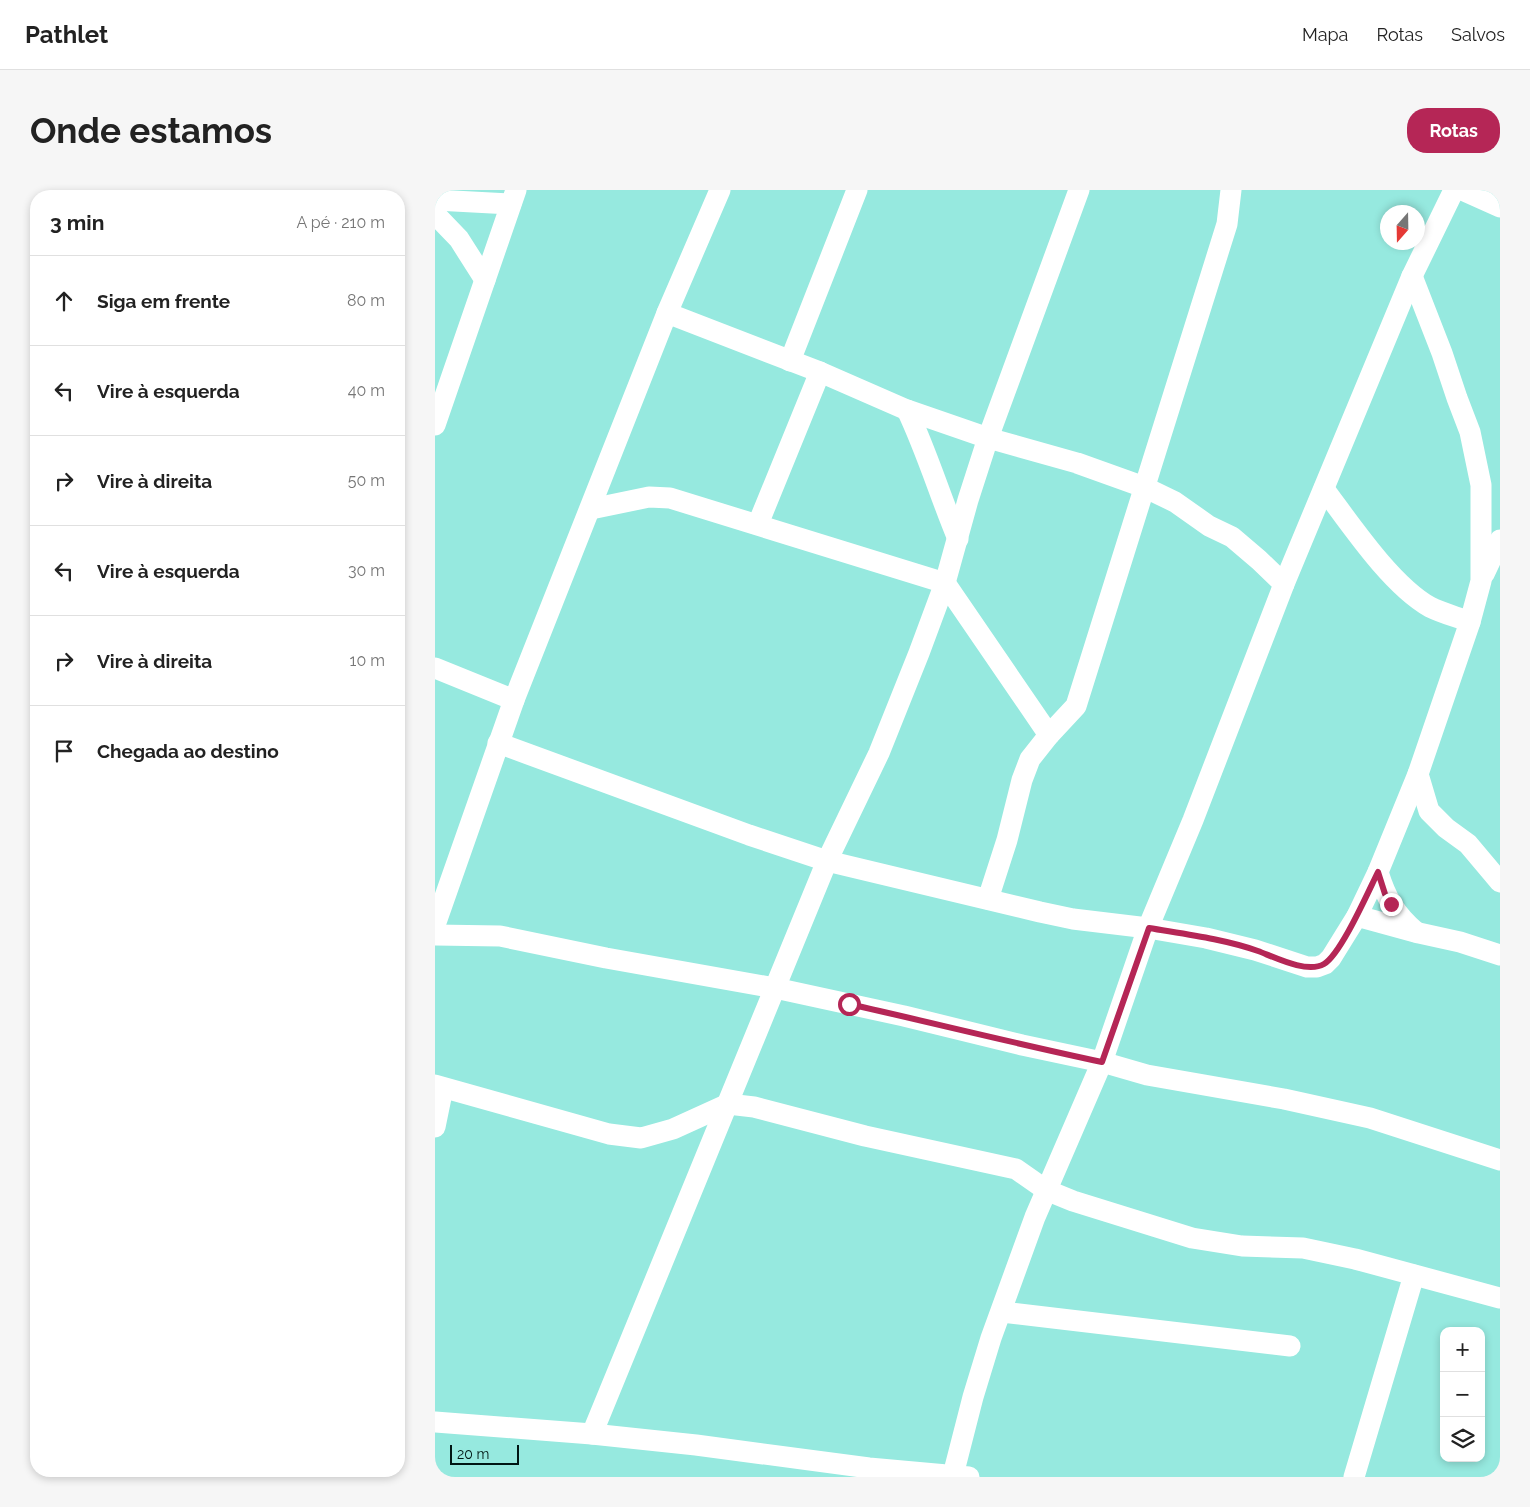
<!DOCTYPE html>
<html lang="pt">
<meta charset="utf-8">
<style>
:root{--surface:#fff;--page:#f6f6f6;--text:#222;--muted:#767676;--line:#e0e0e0;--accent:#b52656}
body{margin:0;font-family:Raleway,sans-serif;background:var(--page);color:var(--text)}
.controls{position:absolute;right:15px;bottom:15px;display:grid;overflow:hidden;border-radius:10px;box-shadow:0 2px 8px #0003}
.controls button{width:45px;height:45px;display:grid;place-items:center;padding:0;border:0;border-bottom:1px solid var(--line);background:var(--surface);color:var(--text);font:25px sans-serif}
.compass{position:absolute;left:945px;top:15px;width:45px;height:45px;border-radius:50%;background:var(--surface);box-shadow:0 2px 8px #0003;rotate:200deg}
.scale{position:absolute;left:15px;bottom:12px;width:69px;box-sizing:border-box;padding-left:5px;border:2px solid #001614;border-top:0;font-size:14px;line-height:18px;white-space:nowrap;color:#001614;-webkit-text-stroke:4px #96e9df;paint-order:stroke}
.stop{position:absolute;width:15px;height:15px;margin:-11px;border:4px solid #b52656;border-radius:50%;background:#fff}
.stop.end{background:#b52656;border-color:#fff;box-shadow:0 1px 5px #0008}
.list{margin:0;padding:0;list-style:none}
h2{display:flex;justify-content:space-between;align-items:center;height:65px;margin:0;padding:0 20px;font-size:21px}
h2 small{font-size:16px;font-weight:400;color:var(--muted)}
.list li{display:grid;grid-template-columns:32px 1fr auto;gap:15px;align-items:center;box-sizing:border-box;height:90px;padding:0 20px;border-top:1px solid var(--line)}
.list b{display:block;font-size:19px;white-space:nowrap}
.list em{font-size:16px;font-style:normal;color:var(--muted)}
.icon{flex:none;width:28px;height:28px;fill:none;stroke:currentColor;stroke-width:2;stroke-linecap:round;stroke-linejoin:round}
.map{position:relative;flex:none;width:1065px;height:1287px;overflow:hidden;border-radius:20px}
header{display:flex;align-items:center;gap:30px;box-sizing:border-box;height:70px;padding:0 25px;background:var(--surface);border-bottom:1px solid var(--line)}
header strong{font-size:24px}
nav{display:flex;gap:28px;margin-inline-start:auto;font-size:18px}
.intro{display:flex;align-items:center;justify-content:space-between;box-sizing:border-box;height:120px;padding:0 30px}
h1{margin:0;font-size:35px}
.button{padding:12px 22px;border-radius:20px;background:var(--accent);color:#fff;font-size:18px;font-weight:700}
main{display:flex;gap:30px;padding:0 30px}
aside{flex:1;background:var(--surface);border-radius:20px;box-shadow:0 2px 8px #0003}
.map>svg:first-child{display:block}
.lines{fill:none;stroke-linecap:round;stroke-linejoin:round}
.street{stroke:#fff;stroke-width:21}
.route{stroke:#b52656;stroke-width:6}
</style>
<header>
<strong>Pathlet</strong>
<nav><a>Mapa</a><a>Rotas</a><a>Salvos</a></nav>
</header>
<div class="intro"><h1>Onde estamos</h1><a class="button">Rotas</a></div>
<main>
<aside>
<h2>3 min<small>A pé · 210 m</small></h2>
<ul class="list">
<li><svg class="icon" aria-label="ahead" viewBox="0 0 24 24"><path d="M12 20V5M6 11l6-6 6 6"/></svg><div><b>Siga em frente</b></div><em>80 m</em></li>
<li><svg class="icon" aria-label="left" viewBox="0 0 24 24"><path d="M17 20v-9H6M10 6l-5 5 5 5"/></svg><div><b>Vire à esquerda</b></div><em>40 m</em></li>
<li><svg class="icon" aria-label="right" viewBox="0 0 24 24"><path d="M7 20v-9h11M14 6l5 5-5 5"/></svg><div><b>Vire à direita</b></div><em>50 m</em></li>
<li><svg class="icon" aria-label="left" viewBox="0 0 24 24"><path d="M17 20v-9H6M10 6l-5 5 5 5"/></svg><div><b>Vire à esquerda</b></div><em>30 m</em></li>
<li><svg class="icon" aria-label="right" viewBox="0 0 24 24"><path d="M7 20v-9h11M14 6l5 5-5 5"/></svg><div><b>Vire à direita</b></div><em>10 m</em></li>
<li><svg class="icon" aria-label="arrive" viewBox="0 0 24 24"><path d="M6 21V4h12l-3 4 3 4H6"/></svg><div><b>Chegada ao destino</b></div></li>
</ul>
</aside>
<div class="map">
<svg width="1065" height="1287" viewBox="0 0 1065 1287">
<rect width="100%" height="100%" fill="#96e9df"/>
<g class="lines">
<g class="street">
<path d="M 1027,0 L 1065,17"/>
<path d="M 0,10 L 76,14"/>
<path d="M 0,24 L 24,49 L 50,90"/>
<path d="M 232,123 L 385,182 L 472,220 L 553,248 L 642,273 L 709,297 L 740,312 L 774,336 L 797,347 L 824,370 L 849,394"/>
<path d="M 355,171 L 422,0"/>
<path d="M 472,220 C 492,262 505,306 523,349"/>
<path d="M 0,235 L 81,0"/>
<path d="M 889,299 C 916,335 956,395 995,417 C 1007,423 1022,427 1035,432"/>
<path d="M 156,319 L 214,307 L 235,308 L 510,393 L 614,545"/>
<path d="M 323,334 L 385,182"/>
<path d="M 1049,384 L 1065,350"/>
<path d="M 0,478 L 79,510"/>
<path d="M 63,553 L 314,645 L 392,671 L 605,722 L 638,729 L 713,738 L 771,748 L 820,760 L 872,777 L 882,777 L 890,774 L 896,768 L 922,726 L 943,682 L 983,584 L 1035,432 L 1046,391 L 1046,295 L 1035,242 L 1022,208 L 1007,163 L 977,86"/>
<path d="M 983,584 L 994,621 L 1011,638 L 1033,654 L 1065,692"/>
<path d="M 943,682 C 951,708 960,724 981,742"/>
<path d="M 553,709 L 572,650 L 587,590 L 595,569 L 614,545 L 641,516 L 792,34 L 796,0"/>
<path d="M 922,726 L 984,743 L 1025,752 L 1065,765"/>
<path d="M 0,735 L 79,510 L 232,123 L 285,0"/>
<path d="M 0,745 L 65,746 L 171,768 L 340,798 L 469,826 L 587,855 L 667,872 L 712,885 L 849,909 L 935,928 L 1065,970"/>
<path d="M 0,895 L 174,944 L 206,948 L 238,939 L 293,914 L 319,917 L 430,946 L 581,979 L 611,1000 L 638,1011 L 757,1048 L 807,1056 L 868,1058 L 920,1069 L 1065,1108"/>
<path d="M 0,937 L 8,898"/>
<path d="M 567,1122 L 855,1156"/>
<path d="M 0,1232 L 157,1244 L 261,1255 L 434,1278 L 534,1287"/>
<path d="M 157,1244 L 392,671 L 444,563 L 484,463 L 510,393 L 533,310 L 553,248 L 644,0"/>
<path d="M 518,1285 L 538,1207 L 556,1148 L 600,1027 L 667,872 L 713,738 L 758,630 L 849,394 L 977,86 L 1019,0"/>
<path d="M 919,1287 L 979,1085"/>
</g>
</g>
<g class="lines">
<path class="route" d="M 414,814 C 498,833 582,854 667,872 L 714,738 C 749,744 789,749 823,761 C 839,767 872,784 889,774 C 906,764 933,702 943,682 L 950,704 L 956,714"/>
</g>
</svg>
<div class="controls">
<button>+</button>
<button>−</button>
<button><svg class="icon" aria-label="layers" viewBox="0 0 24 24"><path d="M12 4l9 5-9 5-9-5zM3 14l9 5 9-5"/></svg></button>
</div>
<svg class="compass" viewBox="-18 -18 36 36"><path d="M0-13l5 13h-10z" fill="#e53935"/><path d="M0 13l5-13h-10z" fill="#767676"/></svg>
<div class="scale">20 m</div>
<div class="stop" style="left:414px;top:814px"></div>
<div class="stop end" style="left:956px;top:714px"></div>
</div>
</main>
